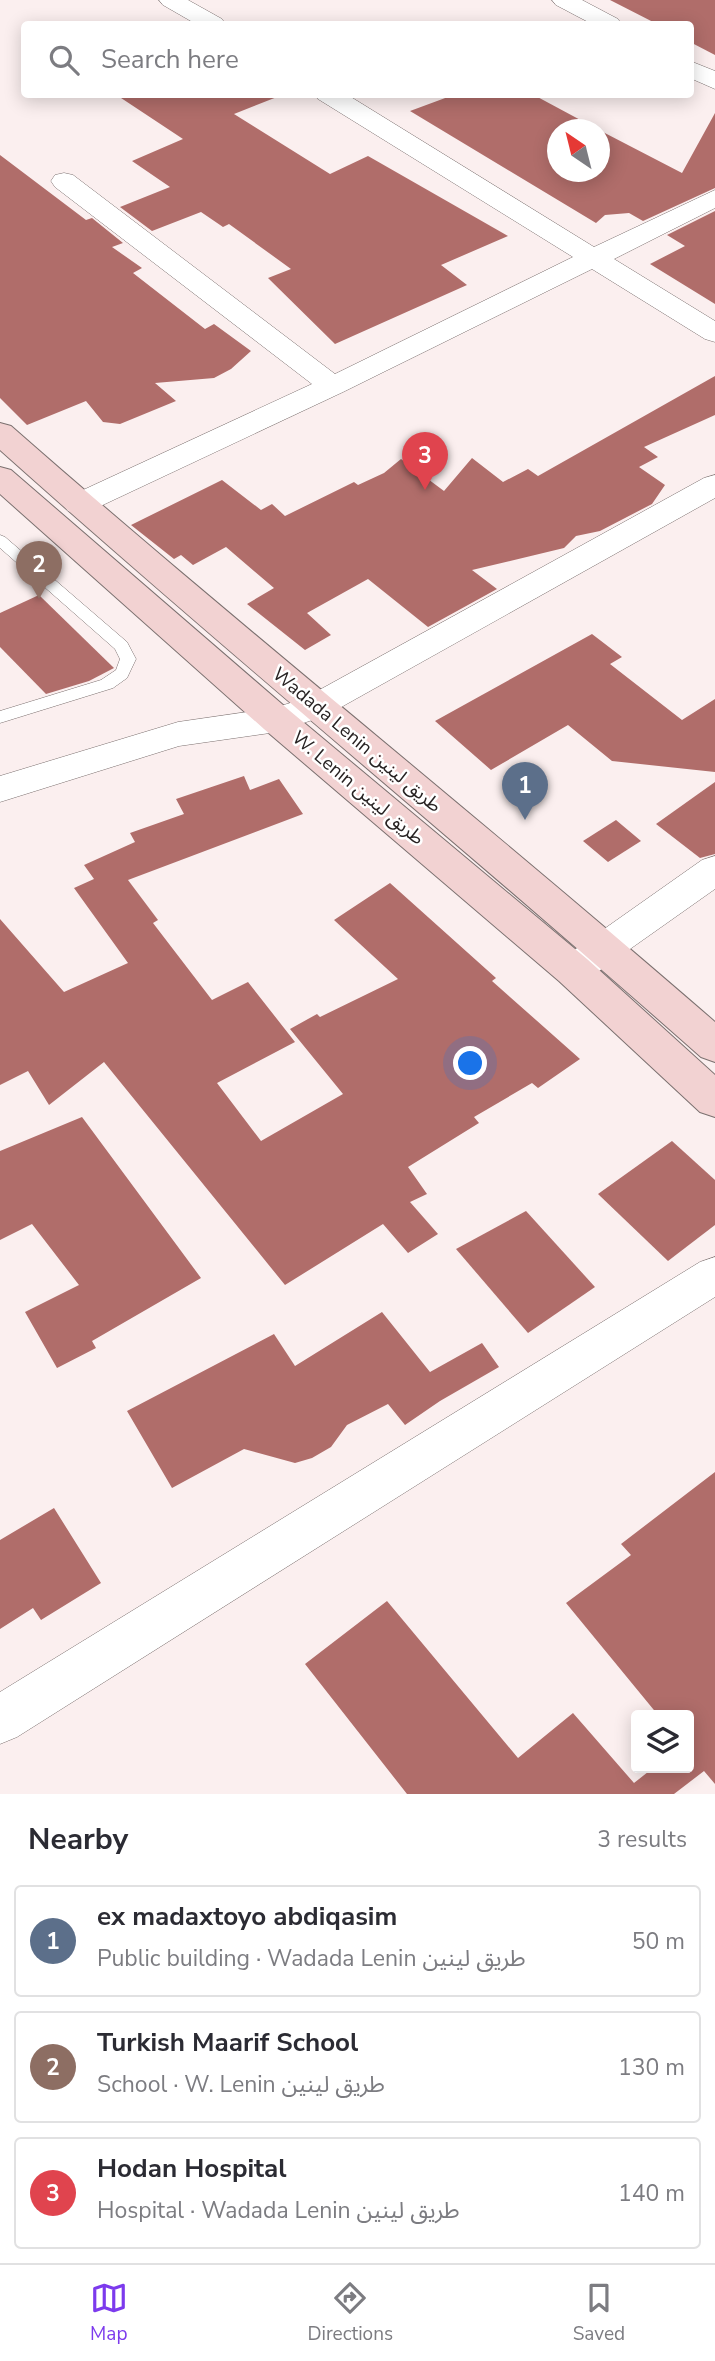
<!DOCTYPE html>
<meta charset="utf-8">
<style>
:root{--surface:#fff;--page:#f7f7f7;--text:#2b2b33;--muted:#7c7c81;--line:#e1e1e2;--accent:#7c3aed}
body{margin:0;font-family:"Nunito Sans","Noto Sans Arabic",sans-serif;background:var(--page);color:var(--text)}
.controls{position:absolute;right:21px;bottom:21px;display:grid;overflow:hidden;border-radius:7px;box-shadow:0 4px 18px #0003}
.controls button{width:63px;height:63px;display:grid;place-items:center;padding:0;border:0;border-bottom:2px solid var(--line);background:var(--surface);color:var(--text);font:35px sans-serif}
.compass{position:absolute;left:547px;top:119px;width:63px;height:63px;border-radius:50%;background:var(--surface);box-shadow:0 4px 18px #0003;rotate:325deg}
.you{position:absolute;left:471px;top:1064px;width:24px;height:24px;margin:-18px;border:5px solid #fff;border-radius:50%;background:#1a73e8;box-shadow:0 0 0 10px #1a73e833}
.badge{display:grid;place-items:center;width:46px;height:46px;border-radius:50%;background:var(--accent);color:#fff;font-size:23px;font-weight:700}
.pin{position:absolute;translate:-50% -58px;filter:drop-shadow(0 2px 4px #0008)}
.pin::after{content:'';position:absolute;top:37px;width:24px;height:21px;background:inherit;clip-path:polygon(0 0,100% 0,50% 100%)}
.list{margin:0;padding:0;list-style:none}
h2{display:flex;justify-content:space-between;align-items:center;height:91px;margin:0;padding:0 28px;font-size:30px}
h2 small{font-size:23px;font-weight:400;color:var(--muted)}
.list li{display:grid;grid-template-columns:46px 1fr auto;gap:21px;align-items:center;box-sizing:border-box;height:112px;margin:0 14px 14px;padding:0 14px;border:2px solid var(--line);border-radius:7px}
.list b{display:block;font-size:26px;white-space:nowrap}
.list p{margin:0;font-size:23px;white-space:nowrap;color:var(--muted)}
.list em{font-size:23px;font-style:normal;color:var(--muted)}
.icon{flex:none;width:38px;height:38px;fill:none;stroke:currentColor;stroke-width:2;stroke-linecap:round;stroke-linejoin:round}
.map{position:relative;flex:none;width:715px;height:1794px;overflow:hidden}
.search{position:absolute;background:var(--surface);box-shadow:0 4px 18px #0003;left:21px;right:21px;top:21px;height:77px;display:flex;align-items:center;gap:18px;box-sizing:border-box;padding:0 24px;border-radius:7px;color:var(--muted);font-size:26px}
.sheet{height:469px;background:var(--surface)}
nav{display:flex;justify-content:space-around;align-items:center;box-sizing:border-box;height:98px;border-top:2px solid var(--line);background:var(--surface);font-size:19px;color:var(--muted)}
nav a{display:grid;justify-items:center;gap:4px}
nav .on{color:var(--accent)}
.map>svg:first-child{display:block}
.building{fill:#b06d6a}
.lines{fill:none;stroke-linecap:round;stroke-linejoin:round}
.service-casing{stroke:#7b706f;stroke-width:1}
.minor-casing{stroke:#7b706f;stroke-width:1}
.secondary-casing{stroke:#7b706f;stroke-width:2}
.service{fill:#fff;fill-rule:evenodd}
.minor{fill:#fff;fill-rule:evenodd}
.secondary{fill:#f2d2d2;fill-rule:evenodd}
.labels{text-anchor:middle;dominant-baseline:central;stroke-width:5;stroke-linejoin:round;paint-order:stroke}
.street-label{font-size:19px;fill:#282323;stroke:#fff}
</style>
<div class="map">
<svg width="715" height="1794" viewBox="0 0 715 1794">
<rect width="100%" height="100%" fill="#fbefef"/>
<g class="building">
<path d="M 610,0 L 715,0 L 715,55 L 690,42 L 690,24 L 657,24 Z"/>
<path d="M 115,94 L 276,94 L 277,97 L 234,114 L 330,174 L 368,156 L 508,236 L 441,265 L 467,285 L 335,344 L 268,278 L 291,269 L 229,224 L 223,227 L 201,212 L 152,231 L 120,207 L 170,187 L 132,161 L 183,139 Z"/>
<path d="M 456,94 L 532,94 L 599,130 L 557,130 L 557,172 L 599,172 L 599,130 L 682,173 L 715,113 L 715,188 L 643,221 L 629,213 L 605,215 L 596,223 L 410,111 Z"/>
<path d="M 0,155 L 86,220 L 92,218 L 123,243 L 112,247 L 142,268 L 133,273 L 205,329 L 214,324 L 251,351 L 231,369 L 214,378 L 155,383 L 176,401 L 120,424 L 103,422 L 86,401 L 27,425 L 0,398 Z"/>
<path d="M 715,211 L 715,304 L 650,264 L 685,246 L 667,235 Z"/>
<path d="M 715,376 L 715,415 L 644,447 L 658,457 L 639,467 L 665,485 L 652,504 L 600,531 L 576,536 L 564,548 L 472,570 L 497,589 L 428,627 L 368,579 L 307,613 L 331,635 L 305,650 L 247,604 L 274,588 L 226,547 L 193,565 L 181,555 L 174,559 L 131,525 L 222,480 L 261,510 L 272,504 L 285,516 L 354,482 L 358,485 L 384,473 L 401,459 L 444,491 L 472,458 L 503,482 L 528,469 L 538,476 Z"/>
<path d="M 39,595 L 114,668 L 89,681 L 46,694 L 0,647 L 0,613 Z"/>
<path d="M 592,634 L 622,657 L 610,664 L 682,720 L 715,699 L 715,772 L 612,761 L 568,725 L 491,770 L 435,721 Z"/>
<path d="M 244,776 L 250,790 L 279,779 L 303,814 L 128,880 L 158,920 L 153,923 L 212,1000 L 248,982 L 295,1042 L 217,1083 L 261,1141 L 343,1094 L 290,1029 L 317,1014 L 320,1017 L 398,979 L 334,920 L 390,883 L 496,978 L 492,981 L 580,1059 L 538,1088 L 532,1083 L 474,1117 L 479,1123 L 408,1167 L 427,1194 L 410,1202 L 438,1234 L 408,1253 L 383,1224 L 285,1285 L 104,1062 L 49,1105 L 28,1071 L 0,1085 L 0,919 L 64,992 L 128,963 L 74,888 L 94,879 L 84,865 L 135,842 L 130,833 L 184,814 L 176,799 Z"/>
<path d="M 715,782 L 715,854 L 700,858 L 656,824 Z"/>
<path d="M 616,820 L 641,841 L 608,862 L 583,841 Z"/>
<path d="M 82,1117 L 201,1278 L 92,1341 L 96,1348 L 57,1368 L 25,1312 L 79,1285 L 32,1224 L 0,1240 L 0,1151 Z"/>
<path d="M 672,1141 L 715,1180 L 715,1225 L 668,1261 L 598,1194 Z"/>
<path d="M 526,1211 L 595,1287 L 528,1333 L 456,1249 Z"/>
<path d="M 382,1312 L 430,1372 L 482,1343 L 499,1367 L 440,1401 L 405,1425 L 388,1404 L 347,1425 L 331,1447 L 312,1458 L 295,1463 L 244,1449 L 172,1488 L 127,1411 L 274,1334 L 295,1366 Z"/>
<path d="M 715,1472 L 715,1784 L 704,1771 L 674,1794 L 407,1794 L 305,1664 L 387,1601 L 518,1758 L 573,1713 L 634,1783 L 653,1768 L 689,1768 L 689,1715 L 658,1715 L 566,1603 L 631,1555 L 621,1544 Z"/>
<path d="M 54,1508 L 101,1583 L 41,1620 L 33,1608 L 0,1629 L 0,1540 Z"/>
</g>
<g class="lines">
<g class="service-casing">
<path id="service" d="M 0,535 L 5,537 L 127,642 L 136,659 L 127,678 L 113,688 L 0,723 L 0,711 L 101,680 L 116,670 L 120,659 L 115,649 L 0,548 Z"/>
</g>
<g class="minor-casing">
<g id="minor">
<path d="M 159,0 L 188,0 L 222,19 L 225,24 L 196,24 L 163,5 Z"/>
<path d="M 552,0 L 582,0 L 618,19 L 621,24 L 592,24 L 556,5 Z"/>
<path d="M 690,61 L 715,71 L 715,89 L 690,78 Z"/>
<path d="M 315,94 L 346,94 L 594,247 L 715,190 L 715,208 L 614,259 L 715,321 L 715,342 L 705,339 L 592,269 L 343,392 L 90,511 L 79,514 L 68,511 L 63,504 L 68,497 L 312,384 L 55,187 L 51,181 L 55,175 L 64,173 L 73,175 L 335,374 L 573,257 L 318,99 Z"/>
<path d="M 715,475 L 715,498 L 327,715 L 277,732 L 179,746 L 0,802 L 0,776 L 178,722 L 274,708 L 303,699 L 704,478 Z"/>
<path d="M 715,856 L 715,889 L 589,978 L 576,983 L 563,978 L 557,968 L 563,958 L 702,860 Z"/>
<path d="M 715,1257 L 715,1297 L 17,1737 L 0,1744 L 0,1692 L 700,1262 Z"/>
</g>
</g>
<g class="secondary-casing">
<g id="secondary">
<path d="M 0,423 L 11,426 C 242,629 483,820 715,1022 L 715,1062 L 701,1057 C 470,852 230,656 0,450 Z"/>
<path d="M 0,467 L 11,470 L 290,711 L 587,959 L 715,1075 L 715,1117 L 700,1112 L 559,981 L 264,729 L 0,494 Z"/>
</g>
</g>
<use href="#service" class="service"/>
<use href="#minor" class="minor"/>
<use href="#secondary" class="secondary"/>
</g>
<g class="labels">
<g class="street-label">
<text transform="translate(357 740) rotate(40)">Wadada Lenin طريق لينين</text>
<text transform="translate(358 788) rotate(40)">W. Lenin طريق لينين</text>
</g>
</g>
</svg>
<div class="controls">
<button><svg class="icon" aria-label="layers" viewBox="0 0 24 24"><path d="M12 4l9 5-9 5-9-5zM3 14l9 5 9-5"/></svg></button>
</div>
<svg class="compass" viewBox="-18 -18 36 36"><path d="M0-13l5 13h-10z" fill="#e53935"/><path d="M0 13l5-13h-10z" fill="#7c7c81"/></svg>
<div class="you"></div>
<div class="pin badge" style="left:525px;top:820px;background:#5c6f8a">1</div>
<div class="pin badge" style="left:39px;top:599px;background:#8d6e63">2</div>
<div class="pin badge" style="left:425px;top:490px;background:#e0444e">3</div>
<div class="search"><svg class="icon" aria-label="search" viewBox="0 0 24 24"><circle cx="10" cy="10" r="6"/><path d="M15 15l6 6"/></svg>Search here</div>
</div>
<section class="sheet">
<h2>Nearby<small>3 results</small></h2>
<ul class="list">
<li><span class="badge" style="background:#5c6f8a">1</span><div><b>ex madaxtoyo abdiqasim</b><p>Public building · Wadada Lenin طريق لينين</p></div><em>50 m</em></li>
<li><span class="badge" style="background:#8d6e63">2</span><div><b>Turkish Maarif School</b><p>School · W. Lenin طريق لينين</p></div><em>130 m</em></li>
<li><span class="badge" style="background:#e0444e">3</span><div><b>Hodan Hospital</b><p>Hospital · Wadada Lenin طريق لينين</p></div><em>140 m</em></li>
</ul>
</section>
<nav>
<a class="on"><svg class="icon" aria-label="map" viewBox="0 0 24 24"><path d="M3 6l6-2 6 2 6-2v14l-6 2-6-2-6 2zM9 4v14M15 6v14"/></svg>Map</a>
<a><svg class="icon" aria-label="directions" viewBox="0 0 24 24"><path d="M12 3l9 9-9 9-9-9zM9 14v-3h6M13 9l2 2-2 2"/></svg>Directions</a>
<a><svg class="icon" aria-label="saved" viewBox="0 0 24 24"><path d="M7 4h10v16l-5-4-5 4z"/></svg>Saved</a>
</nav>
